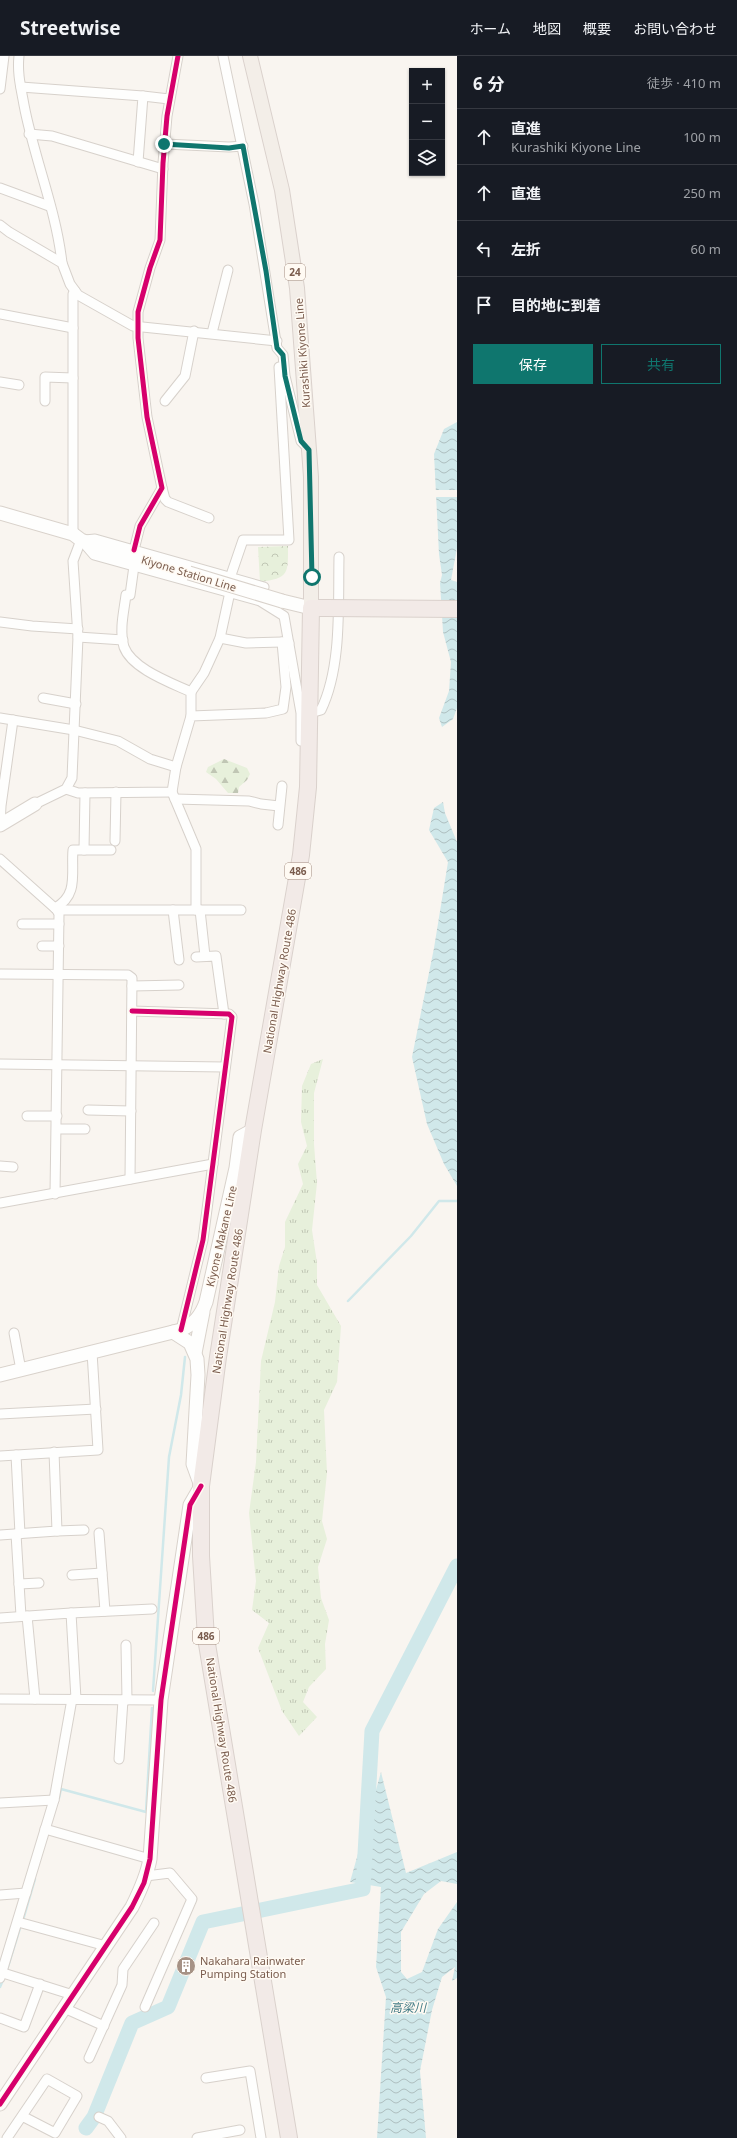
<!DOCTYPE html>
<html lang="ja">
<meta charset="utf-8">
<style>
:root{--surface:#171b24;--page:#20242c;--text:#f1f3f6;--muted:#9ea1a6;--line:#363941;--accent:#0f766e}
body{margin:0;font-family:"Noto Sans","Noto Sans JP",sans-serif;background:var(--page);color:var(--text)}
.controls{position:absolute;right:12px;top:12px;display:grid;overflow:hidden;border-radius:0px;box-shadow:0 1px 3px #0004}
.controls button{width:36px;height:36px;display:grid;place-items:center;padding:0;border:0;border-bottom:1px solid var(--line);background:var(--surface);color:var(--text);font:20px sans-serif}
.stop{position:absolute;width:12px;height:12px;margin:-9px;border:3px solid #0f766e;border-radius:50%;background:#fff}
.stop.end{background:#0f766e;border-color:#fff;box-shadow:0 1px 4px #0008}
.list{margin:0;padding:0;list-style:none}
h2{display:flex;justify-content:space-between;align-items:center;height:52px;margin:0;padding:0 16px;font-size:17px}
h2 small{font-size:13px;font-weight:400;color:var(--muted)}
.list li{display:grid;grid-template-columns:26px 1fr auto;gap:12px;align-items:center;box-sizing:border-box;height:56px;padding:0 16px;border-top:1px solid var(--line)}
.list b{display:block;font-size:15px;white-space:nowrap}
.list p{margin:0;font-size:13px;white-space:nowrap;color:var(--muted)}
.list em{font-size:13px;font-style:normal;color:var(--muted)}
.actions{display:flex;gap:8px;padding:12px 16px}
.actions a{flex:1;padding:9px 0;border:1px solid var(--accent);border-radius:0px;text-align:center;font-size:14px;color:var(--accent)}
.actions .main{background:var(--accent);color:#fff}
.icon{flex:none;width:22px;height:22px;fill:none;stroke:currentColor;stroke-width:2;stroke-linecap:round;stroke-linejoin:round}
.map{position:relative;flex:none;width:457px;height:2082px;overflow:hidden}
header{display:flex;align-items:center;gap:24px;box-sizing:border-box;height:56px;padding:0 20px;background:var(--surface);border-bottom:1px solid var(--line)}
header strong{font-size:19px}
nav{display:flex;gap:22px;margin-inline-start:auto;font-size:14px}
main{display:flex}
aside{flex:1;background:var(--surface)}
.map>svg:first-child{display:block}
.grass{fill:url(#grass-tufts)}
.forest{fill:url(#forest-firs)}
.park{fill:url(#park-crowns)}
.water{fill:url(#water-waves)}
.pier{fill:#f9f5f0}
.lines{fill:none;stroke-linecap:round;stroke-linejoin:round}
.stream{stroke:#d0e8ea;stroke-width:2.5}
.river{stroke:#d0e8ea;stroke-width:15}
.street-casing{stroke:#d7d1cb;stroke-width:11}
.secondary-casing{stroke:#d9d2cb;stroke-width:15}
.primary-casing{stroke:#dad1cc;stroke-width:16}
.highway-casing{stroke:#dad1cc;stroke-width:18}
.street{stroke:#fefefd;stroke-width:9}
.secondary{stroke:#fefefd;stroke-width:13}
.primary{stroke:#f3eee8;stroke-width:14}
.highway{stroke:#f2eae7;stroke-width:16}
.secondary-bridge-casing{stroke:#d9d2cb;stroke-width:15;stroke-linecap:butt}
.highway-bridge-casing{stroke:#dad1cc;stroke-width:18;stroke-linecap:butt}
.secondary-bridge{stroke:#fefefd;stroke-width:13}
.highway-bridge{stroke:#f2eae7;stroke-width:16}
.cycleway-casing{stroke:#fffaf3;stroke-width:8}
.cycleway{stroke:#d6006c;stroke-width:5}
.route{stroke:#0f766e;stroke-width:5}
.labels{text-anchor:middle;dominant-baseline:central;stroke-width:3;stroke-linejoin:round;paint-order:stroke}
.shield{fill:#fffaf3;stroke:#a28b7f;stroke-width:1}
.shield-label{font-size:10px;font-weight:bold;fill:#7a5c4d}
.street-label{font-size:11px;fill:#7a5c4d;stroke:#fffaf3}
.poi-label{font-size:11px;fill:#7a5c4d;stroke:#fffaf3;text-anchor:start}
.water-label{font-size:12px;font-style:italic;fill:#437c86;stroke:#fffaf3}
</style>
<header>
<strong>Streetwise</strong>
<nav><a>ホーム</a><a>地図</a><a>概要</a><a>お問い合わせ</a></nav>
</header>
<main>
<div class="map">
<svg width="457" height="2082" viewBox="0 0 457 2082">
<defs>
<pattern id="grass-tufts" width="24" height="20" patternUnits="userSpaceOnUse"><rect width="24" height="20" fill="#e7f0db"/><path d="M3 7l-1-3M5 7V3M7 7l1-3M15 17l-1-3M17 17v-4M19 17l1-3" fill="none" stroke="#c0c6b4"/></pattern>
<pattern id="forest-firs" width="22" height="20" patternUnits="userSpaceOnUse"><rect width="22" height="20" fill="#e7f0db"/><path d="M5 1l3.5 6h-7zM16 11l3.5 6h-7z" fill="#c0c6b4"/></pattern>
<pattern id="park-crowns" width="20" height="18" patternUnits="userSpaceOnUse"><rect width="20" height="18" fill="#e7f0db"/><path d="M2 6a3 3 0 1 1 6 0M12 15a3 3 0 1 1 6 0" fill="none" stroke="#c0c6b4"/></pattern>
<pattern id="water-waves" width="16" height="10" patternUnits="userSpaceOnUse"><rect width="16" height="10" fill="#d0e8ea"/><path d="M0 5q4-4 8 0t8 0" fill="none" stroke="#aebfc0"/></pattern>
</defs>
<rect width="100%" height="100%" fill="#f9f5f0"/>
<path class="grass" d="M 323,1003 L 314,1037 L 314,1088 L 317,1127 L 312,1174 L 317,1207 L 317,1229 L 341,1270 L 337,1326 L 324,1354 L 327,1417 L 322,1465 L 327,1483 L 318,1511 L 321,1542 L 329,1564 L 325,1588 L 326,1613 L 309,1631 L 303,1646 L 317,1661 L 299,1680 L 282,1655 L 258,1592 L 269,1567 L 252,1554 L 256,1525 L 249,1457 L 256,1406 L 261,1305 L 275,1246 L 279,1210 L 285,1191 L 285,1166 L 303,1128 L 298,1108 L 307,1090 L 301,1066 L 302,1030 L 311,1008 Z"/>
<path class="forest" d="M 224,703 L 247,712 L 250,718 L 247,724 L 239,731 L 238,737 L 228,737 L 216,723 L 206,716 L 208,711 Z"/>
<path class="park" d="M 288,490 C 288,518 289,522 260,526 L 258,491 Z"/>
<g class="water">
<path d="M 457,366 L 457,492 L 451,524 L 457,526 L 457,652 L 453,663 L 442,671 L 439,662 L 449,635 L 451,606 L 443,576 L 440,527 L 442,519 L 439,498 L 434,398 L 444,373 Z"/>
<path d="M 443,746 L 445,757 L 457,786 L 457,1130 L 444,1108 L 427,1068 L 412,1001 L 434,892 L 448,806 L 429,774 L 434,752 Z"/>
<path d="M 381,1716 L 406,1817 L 457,1796 L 457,1828 L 441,1825 L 424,1838 L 401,1876 L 401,1916 L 407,1923 L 422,1916 L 438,1873 L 457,1846 L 457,1922 L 452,1925 L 455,1911 L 442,1921 L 432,1954 L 420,2015 L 426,2082 L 377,2082 L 386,1941 L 376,1911 L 381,1831 L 350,1826 Z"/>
</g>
<path class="pier" d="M 433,434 L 457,434 L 457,441 L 434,441 Z"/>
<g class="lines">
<g class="stream">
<path d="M 348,1245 L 411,1180 L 439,1145 L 457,1145"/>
<path d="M 153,1635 L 169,1401 L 181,1339 L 185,1301"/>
<path d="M 59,1742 L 61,1733 L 146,1756 L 152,1652"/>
<path d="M 23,1864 L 35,1823"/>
<path d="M 7,1914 L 21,1869"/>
<path d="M 0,1931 L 3,1924"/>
</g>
<path class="river" d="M 86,2072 L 94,2061 L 132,1967 L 168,1951 L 203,1866 L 363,1833 L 372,1675 L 457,1510"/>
<g class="street-casing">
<g id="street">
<path d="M 19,0 C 17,17 21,32 24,49 C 34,102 56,153 62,207"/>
<path d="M 223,0 L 254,148 L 277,292 L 283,299 L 285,320 L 301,385 L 309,393"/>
<path d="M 21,31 L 143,40 L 138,106"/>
<path d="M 0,33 L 4,0"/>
<path d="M 143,40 L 169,43"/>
<path d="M 29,78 L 52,80 L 163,113"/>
<path d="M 165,88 L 229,91 L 243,90"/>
<path d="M 0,132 L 49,150"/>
<path d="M 0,169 L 9,176 L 62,207 L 70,228 L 78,239 L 133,270 L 277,285"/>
<path d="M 0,258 L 73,272"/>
<path d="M 212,277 L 228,214"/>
<path d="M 0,326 L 19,329"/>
<path d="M 45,345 L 45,321 L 73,322"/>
<path d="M 165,345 L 185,320 L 194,275"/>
<path d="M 162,432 L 165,443 L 168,446 L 209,462"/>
<path d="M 73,478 L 73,238 L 75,235"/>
<path d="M 85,484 L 95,483 L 264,531 L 260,544"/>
<path d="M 82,485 L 94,499 L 260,545 L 284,560 L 301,657 L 301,685"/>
<path d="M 134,494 L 140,470 L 162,432 L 147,361 L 138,282 L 138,256 L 150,212 L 160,184 L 163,107 L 167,60 L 178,0"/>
<path d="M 134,510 L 130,539 L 126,539 C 124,555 119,574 124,591 C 132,613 172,627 191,636 L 191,660"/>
<path d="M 230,522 L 243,484 L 289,484 L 279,311"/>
<path d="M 0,566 L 32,570 L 78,573"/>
<path d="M 78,581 L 123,584"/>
<path d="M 220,582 L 246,587 L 282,586"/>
<path d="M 191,636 L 204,617 L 220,582 L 230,536"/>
<path d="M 43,642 L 76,648"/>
<path d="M 310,657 L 321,654 C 342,611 338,549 339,501"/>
<path d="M 0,662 L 74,674 L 118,685 L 150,703 L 176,711"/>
<path d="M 66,733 L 78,737 L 172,736 L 176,711 L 191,660 L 266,657 L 283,653 L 286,631 L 282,586 L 289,587"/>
<path d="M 172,736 L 196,793 L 196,854"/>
<path d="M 175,743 L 249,745 L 261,748 L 279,750"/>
<path d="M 35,748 L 66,733 L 72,722 L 78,581 L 73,505 L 81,484"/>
<path d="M 0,769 L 1,750 L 13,664"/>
<path d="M 278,769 L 282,730"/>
<path d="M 115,785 L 116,736"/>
<path d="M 84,794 L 85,737"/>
<path d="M 0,803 L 57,854 L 59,858 L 55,1138"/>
<path d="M 55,852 C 79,839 71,817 73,794 L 111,794"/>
<path d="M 57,854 L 241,854"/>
<path d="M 173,854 L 179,904"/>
<path d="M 200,854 L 205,900"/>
<path d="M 22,868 L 59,868"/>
<path d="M 42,890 L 59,890"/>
<path d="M 196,901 L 216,900 L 224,958"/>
<path d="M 0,918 L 128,919 L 132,922 L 130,1123"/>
<path d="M 132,930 L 179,929"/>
<path d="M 132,955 L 229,958 L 232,961 L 203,1184 L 181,1274"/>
<path d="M 0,1008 L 225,1011"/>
<path d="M 88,1054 L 131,1055"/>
<path d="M 27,1060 L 57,1060"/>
<path d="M 57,1073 L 85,1073"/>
<path d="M 0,1110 L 13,1111"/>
<path d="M 0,1147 L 213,1108"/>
<path d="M 14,1277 L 21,1314"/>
<path d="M 0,1358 L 96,1353"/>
<path d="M 16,1399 L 20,1478"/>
<path d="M 0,1400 L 98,1394 L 92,1296"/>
<path d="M 57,1475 L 84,1474"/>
<path d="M 99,1477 L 105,1555"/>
<path d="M 16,1478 L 21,1560"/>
<path d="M 0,1479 L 57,1475 L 54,1396"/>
<path d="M 72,1519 L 102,1517"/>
<path d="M 19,1528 L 39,1527"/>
<path d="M 71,1557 L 152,1553"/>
<path d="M 27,1560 L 35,1643"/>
<path d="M 0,1562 L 71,1557 L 76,1643"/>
<path d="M 126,1589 L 127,1644"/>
<path d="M 0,1643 L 161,1644"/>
<path d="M 119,1703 L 123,1644"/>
<path d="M 0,1747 L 54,1744"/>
<path d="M 45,1773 L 150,1803"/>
<path d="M 0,1839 L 26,1837"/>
<path d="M 18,1866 L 106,1890"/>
<path d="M 0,1916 L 73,1939"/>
<path d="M 0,1922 L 54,1744 L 72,1643"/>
<path d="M 145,1951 L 192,1843 L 170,1817 L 146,1820"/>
<path d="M 64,1952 L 104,1970"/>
<path d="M 0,1962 L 24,1971 L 40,1928"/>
<path d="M 89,2002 L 122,1929 L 123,1913 L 154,1867"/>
<path d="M 206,2022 L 250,2015 L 261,2082"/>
<path d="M 99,2061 L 108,2065 L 121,2082"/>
<path d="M 7,2082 L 47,2023 L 77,2040 L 55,2077 L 22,2060"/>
<path d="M 197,2082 L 240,2074"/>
</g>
</g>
<g class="secondary-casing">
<g id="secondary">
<path d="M 0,457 L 73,478 L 81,484 L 91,488 L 189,517"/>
<path d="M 282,545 L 311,552"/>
<path d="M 0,769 L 35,748"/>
<path d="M 195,1297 L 203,1256"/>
<path d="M 0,1319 L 181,1274 C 194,1268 201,1260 206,1246 L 236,1112 L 240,1081 L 253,1074"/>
<path d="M 0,2048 L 132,1851 C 140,1835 147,1820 150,1803 L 161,1644 L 190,1449 L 201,1430 L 193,1408 L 198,1319 L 197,1303 L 190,1287 L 173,1276"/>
</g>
</g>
<g class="primary-casing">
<path id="primary" d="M 250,0 L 282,134 L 297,232 L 311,421 L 311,552"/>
</g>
<g class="highway-casing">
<path id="highway" d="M 289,2082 L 206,1582 L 201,1500 L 201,1430 L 218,1301 L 253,1074 L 301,799 L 308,731 L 311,552 L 326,552"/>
</g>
<use href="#street" class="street"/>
<use href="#secondary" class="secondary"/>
<use href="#primary" class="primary"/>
<use href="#highway" class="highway"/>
<g class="secondary-bridge-casing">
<path id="secondary-bridge" d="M 189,517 L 282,545"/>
</g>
<g class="highway-bridge-casing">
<path id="highway-bridge" d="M 326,552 L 457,553"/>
</g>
<use href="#secondary-bridge" class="secondary-bridge"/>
<use href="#highway-bridge" class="highway-bridge"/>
<g class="cycleway-casing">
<g id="cycleway">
<path d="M 134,494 L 140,470 L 162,432 L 147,361 L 138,282 L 138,256 L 150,212 L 160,184 L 163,107 L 167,60 L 178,0"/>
<path d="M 132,955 L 229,958 L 232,961 L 203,1184 L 181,1274"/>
<path d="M 0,2048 L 132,1851 L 144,1827 L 150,1803 L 161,1644 L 190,1449 L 201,1430"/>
</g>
</g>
<use href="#cycleway" class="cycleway"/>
</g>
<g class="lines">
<path class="route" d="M 164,88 L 229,92 L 243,90 L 266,215 L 277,292 L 283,299 L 285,320 L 301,385 L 309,394 L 312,521"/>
</g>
<defs>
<g id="building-disc" transform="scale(1)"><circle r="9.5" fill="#a69286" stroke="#fffaf3"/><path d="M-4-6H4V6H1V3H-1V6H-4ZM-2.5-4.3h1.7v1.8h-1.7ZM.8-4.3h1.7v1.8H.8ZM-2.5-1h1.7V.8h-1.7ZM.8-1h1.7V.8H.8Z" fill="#fff"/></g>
</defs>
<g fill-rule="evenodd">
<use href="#building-disc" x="186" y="1910"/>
</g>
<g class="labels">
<g class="shield">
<rect x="285" y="208" width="20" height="16" rx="3"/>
<rect x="285" y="807" width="26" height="16" rx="3"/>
<rect x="193" y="1572" width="26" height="16" rx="3"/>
</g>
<g class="shield-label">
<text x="295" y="216">24</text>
<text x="298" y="815">486</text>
<text x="206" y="1580">486</text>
</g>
<g class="street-label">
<text transform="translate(302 297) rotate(-94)">Kurashiki Kiyone Line</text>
<text transform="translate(189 517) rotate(17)">Kiyone Station Line</text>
<text transform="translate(279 925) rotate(-80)">National Highway Route 486</text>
<text transform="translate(221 1180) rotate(-77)">Kiyone Makane Line</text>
<text transform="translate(227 1245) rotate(-81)">National Highway Route 486</text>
<text transform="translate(222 1674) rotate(81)">National Highway Route 486</text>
</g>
<g class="poi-label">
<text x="200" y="1904">Nakahara Rainwater<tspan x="200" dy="13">Pumping Station</tspan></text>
</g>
<g class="water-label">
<text x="408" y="1951">高梁川</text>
</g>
</g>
</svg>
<div class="controls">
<button>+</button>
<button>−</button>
<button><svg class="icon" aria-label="layers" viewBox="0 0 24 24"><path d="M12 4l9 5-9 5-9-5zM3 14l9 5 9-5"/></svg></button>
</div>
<div class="stop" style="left:312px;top:521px"></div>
<div class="stop end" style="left:164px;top:88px"></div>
</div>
<aside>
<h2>6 分<small>徒歩 · 410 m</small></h2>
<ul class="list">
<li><svg class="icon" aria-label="ahead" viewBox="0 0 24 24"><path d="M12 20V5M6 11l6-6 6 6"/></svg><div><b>直進</b><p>Kurashiki Kiyone Line</p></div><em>100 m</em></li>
<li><svg class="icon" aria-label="ahead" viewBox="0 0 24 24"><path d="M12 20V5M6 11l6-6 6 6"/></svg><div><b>直進</b></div><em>250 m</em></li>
<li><svg class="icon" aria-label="left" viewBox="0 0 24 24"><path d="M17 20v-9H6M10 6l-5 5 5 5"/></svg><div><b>左折</b></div><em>60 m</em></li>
<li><svg class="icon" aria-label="arrive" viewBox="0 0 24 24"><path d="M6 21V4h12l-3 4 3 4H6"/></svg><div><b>目的地に到着</b></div></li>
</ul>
<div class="actions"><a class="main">保存</a><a>共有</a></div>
</aside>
</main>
